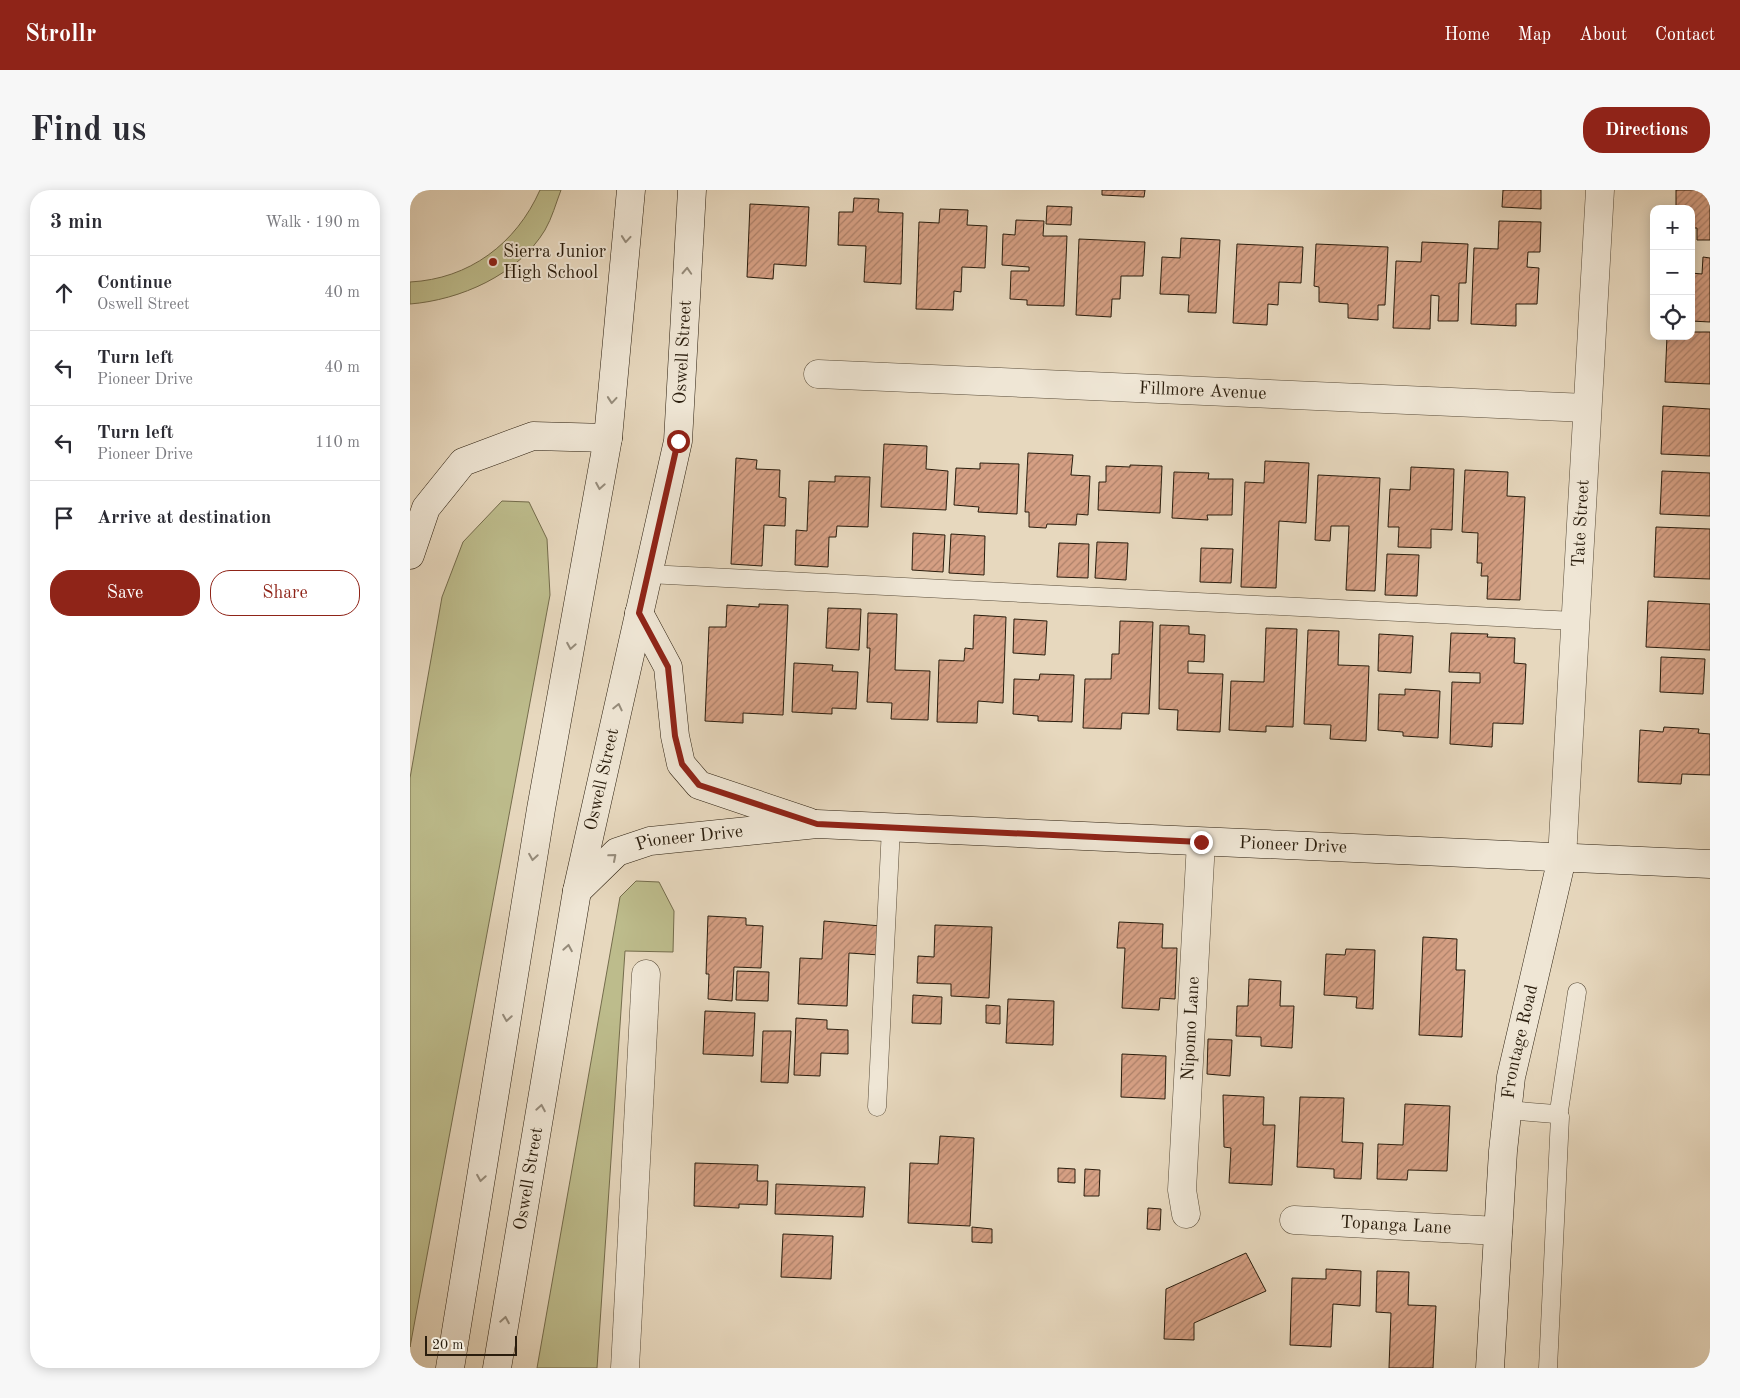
<!DOCTYPE html>
<meta charset="utf-8">
<style>
:root{--surface:#fff;--page:#f7f7f7;--text:#2b2b33;--muted:#7c7c81;--line:#e1e1e2;--accent:#8f2418}
body{margin:0;font-family:"Old Standard TT",serif;background:var(--page);color:var(--text)}
.controls{position:absolute;right:15px;top:15px;display:grid;overflow:hidden;border-radius:10px;box-shadow:0 2px 12px #0003}
.controls button{width:45px;height:45px;display:grid;place-items:center;padding:0;border:0;border-bottom:1px solid var(--line);background:var(--surface);color:var(--text);font:25px sans-serif}
.scale{position:absolute;left:15px;bottom:12px;width:92px;box-sizing:border-box;padding-left:5px;border:2px solid #2a1d0d;border-top:0;font-size:14px;line-height:18px;white-space:nowrap;color:#2a1d0d;-webkit-text-stroke:4px #efe6d5;paint-order:stroke}
.stop{position:absolute;width:15px;height:15px;margin:-11px;border:4px solid #8f2418;border-radius:50%;background:#fff}
.stop.end{background:#8f2418;border-color:#fff;box-shadow:0 1px 5px #0008}
.list{margin:0;padding:0;list-style:none}
h2{display:flex;justify-content:space-between;align-items:center;height:65px;margin:0;padding:0 20px;font-size:21px}
h2 small{font-size:16px;font-weight:400;color:var(--muted)}
.list li{display:grid;grid-template-columns:32px 1fr auto;gap:15px;align-items:center;box-sizing:border-box;height:75px;padding:0 20px;border-top:1px solid var(--line)}
.list b{display:block;font-size:19px;white-space:nowrap}
.list p{margin:0;font-size:16px;white-space:nowrap;color:var(--muted)}
.list em{font-size:16px;font-style:normal;color:var(--muted)}
.actions{display:flex;gap:10px;padding:15px 20px}
.actions a{flex:1;padding:11px 0;border:1px solid var(--accent);border-radius:20px;text-align:center;font-size:18px;color:var(--accent)}
.actions .main{background:var(--accent);color:#fff}
.icon{flex:none;width:28px;height:28px;fill:none;stroke:currentColor;stroke-width:2;stroke-linecap:round;stroke-linejoin:round}
.map{position:relative;flex:none;width:1300px;height:1178px;overflow:hidden;border-radius:20px}
header{display:flex;align-items:center;gap:30px;box-sizing:border-box;height:70px;padding:0 25px;background:var(--accent);color:#fff}
header strong{font-size:24px}
nav{display:flex;gap:28px;margin-inline-start:auto;font-size:18px}
.intro{display:flex;align-items:center;justify-content:space-between;box-sizing:border-box;height:120px;padding:0 30px}
h1{margin:0;font-size:35px}
.button{padding:12px 22px;border-radius:20px;background:var(--accent);color:#fff;font-size:18px;font-weight:700}
main{display:flex;gap:30px;padding:0 30px}
aside{flex:1;background:var(--surface);border-radius:20px;box-shadow:0 2px 12px #0003}
.map>svg:first-child{display:block}
.green{fill:#bdbc8c;stroke:#746c4c}
.building{fill:url(#building-hatch);stroke:#2a1d0d}
.lines{fill:none;stroke-linecap:round;stroke-linejoin:round}
.lane-casing{stroke:#594c39;stroke-width:19}
.street-casing{stroke:#594c39;stroke-width:29}
.secondary-casing{stroke:#2a1d0d;stroke-width:29}
.lane{stroke:#efe6d5;stroke-width:18}
.street{stroke:#efe6d5;stroke-width:28}
.secondary{stroke:#efe6d5;stroke-width:28}
.oneway{stroke:#968c7b}
.route{stroke:#8f2418;stroke-width:6}
.poi-dot{fill:#8f2418;stroke:#efe6d5;stroke-width:2}
.labels{text-anchor:middle;dominant-baseline:central;stroke-width:4;stroke-linejoin:round;paint-order:stroke}
.poi-label{font-size:18px;fill:#2a1d0d;stroke:#efe6d5;text-anchor:start}
.street-label{font-size:18px;fill:#2a1d0d;stroke:#efe6d5}
</style>
<header>
<strong>Strollr</strong>
<nav><a>Home</a><a>Map</a><a>About</a><a>Contact</a></nav>
</header>
<div class="intro"><h1>Find us</h1><a class="button">Directions</a></div>
<main>
<aside>
<h2>3 min<small>Walk · 190 m</small></h2>
<ul class="list">
<li><svg class="icon" aria-label="ahead" viewBox="0 0 24 24"><path d="M12 20V5M6 11l6-6 6 6"/></svg><div><b>Continue</b><p>Oswell Street</p></div><em>40 m</em></li>
<li><svg class="icon" aria-label="left" viewBox="0 0 24 24"><path d="M17 20v-9H6M10 6l-5 5 5 5"/></svg><div><b>Turn left</b><p>Pioneer Drive</p></div><em>40 m</em></li>
<li><svg class="icon" aria-label="left" viewBox="0 0 24 24"><path d="M17 20v-9H6M10 6l-5 5 5 5"/></svg><div><b>Turn left</b><p>Pioneer Drive</p></div><em>110 m</em></li>
<li><svg class="icon" aria-label="arrive" viewBox="0 0 24 24"><path d="M6 21V4h12l-3 4 3 4H6"/></svg><div><b>Arrive at destination</b></div></li>
</ul>
<div class="actions"><a class="main">Save</a><a>Share</a></div>
</aside>
<div class="map">
<svg width="1300" height="1178" viewBox="0 0 1300 1178">
<defs>
<pattern id="building-hatch" width="6" height="6" patternUnits="userSpaceOnUse" patternTransform="scale(1.25)"><rect width="6" height="6" fill="#d59f83"/><path d="M-1 1l2-2M0 6l6-6M5 7l2-2" fill="none" stroke="#ad816a"/></pattern>
</defs>
<rect width="100%" height="100%" fill="#e7d8be"/>
<filter id="stains"><feTurbulence type="fractalNoise" baseFrequency=".004" numOctaves="4"/><feColorMatrix values="0 0 0 0 .2 0 0 0 0 .09 0 0 0 0 .02 0 0 0 .5 -.17"/></filter>
<radialGradient id="worn" r=".72"><stop offset=".6" stop-color="#630" stop-opacity="0"/><stop offset="1" stop-color="#630" stop-opacity=".3"/></radialGradient>
<g class="green">
<path d="M 130,0 L 151,0 C 146,13 142,28 135,40 C 108,85 50,110 0,114 L 0,92 C 59,89 106,54 130,0 Z"/>
<path d="M 92,311 L 119,312 L 137,349 L 140,405 L 0,1157 L 0,588 L 32,407 L 53,352 Z"/>
<path d="M 226,691 L 249,692 L 264,721 L 263,762 L 215,761 L 187,1178 L 127,1178 L 210,707 Z"/>
</g>
<g class="building">
<path d="M 692,0 L 735,0 L 734,7 L 692,5 Z"/>
<path d="M 1093,0 L 1131,0 L 1131,19 L 1092,17 Z"/>
<path d="M 1266,0 L 1300,0 L 1300,50 L 1287,50 L 1287,38 L 1281,38 L 1281,19 L 1266,19 Z"/>
<path d="M 444,8 L 469,9 L 468,22 L 493,23 L 491,94 L 454,92 L 456,56 L 428,55 L 429,22 L 443,22 Z"/>
<path d="M 340,14 L 399,17 L 396,76 L 364,74 L 363,89 L 337,87 Z"/>
<path d="M 637,16 L 662,17 L 661,35 L 636,34 Z"/>
<path d="M 530,19 L 558,20 L 557,35 L 577,36 L 575,78 L 552,77 L 551,102 L 544,101 L 543,120 L 506,119 L 509,32 L 529,33 Z"/>
<path d="M 606,30 L 634,31 L 633,46 L 657,46 L 654,116 L 617,115 L 617,110 L 600,109 L 601,81 L 619,81 L 619,77 L 592,75 L 593,44 L 605,45 Z"/>
<path d="M 1089,31 L 1131,32 L 1130,62 L 1118,62 L 1117,77 L 1129,78 L 1127,114 L 1106,114 L 1106,136 L 1061,134 L 1064,58 L 1088,59 Z"/>
<path d="M 771,48 L 810,50 L 806,123 L 778,122 L 779,105 L 750,104 L 752,67 L 770,68 Z"/>
<path d="M 669,49 L 735,52 L 733,86 L 711,86 L 710,109 L 702,109 L 701,127 L 666,125 Z"/>
<path d="M 1012,52 L 1058,54 L 1056,93 L 1049,93 L 1048,131 L 1028,131 L 1029,106 L 1021,105 L 1020,139 L 983,138 L 986,71 L 1011,72 Z"/>
<path d="M 827,54 L 893,57 L 891,93 L 869,92 L 868,115 L 858,114 L 857,135 L 823,133 Z"/>
<path d="M 906,54 L 978,57 L 975,115 L 968,115 L 968,130 L 938,128 L 938,114 L 909,112 L 909,97 L 904,96 Z"/>
<path d="M 1293,67 L 1300,68 L 1300,132 L 1281,131 L 1281,83 L 1292,84 Z"/>
<path d="M 1281,142 L 1300,142 L 1300,194 L 1255,192 L 1257,146 L 1281,146 Z"/>
<path d="M 1253,216 L 1300,219 L 1300,266 L 1251,264 Z"/>
<path d="M 474,254 L 517,256 L 516,279 L 538,281 L 536,320 L 471,317 Z"/>
<path d="M 618,263 L 663,265 L 661,285 L 680,286 L 678,325 L 667,324 L 666,335 L 637,334 L 636,338 L 619,337 L 619,322 L 615,322 Z"/>
<path d="M 326,268 L 347,270 L 346,279 L 370,280 L 369,307 L 376,308 L 375,336 L 354,335 L 352,376 L 321,374 Z"/>
<path d="M 855,271 L 899,273 L 896,333 L 869,331 L 866,398 L 831,397 L 835,292 L 854,293 Z"/>
<path d="M 570,273 L 609,274 L 607,324 L 568,322 L 569,317 L 544,315 L 546,278 L 570,279 Z"/>
<path d="M 720,275 L 752,276 L 750,323 L 688,320 L 689,292 L 696,292 L 696,276 L 720,277 Z"/>
<path d="M 1001,277 L 1044,279 L 1042,340 L 1021,339 L 1021,358 L 988,357 L 989,337 L 978,337 L 980,299 L 1000,300 Z"/>
<path d="M 1055,280 L 1098,282 L 1097,306 L 1115,307 L 1110,410 L 1077,409 L 1078,386 L 1071,386 L 1072,373 L 1067,373 L 1068,343 L 1052,342 Z"/>
<path d="M 1252,281 L 1300,283 L 1300,326 L 1250,324 Z"/>
<path d="M 764,282 L 799,283 L 798,289 L 823,289 L 822,325 L 797,325 L 798,330 L 762,328 Z"/>
<path d="M 908,285 L 970,288 L 965,401 L 936,400 L 939,336 L 921,336 L 920,351 L 905,350 Z"/>
<path d="M 425,286 L 460,287 L 458,337 L 427,336 L 426,347 L 419,347 L 418,377 L 385,375 L 386,340 L 397,341 L 399,291 L 425,292 Z"/>
<path d="M 1246,337 L 1300,339 L 1300,389 L 1244,387 Z"/>
<path d="M 503,343 L 535,345 L 533,382 L 502,380 Z"/>
<path d="M 541,344 L 575,346 L 574,385 L 539,383 Z"/>
<path d="M 687,352 L 718,353 L 716,390 L 685,388 Z"/>
<path d="M 649,353 L 679,354 L 678,388 L 647,387 Z"/>
<path d="M 791,358 L 823,359 L 821,393 L 790,392 Z"/>
<path d="M 977,364 L 1009,365 L 1007,406 L 975,405 Z"/>
<path d="M 1238,411 L 1300,414 L 1300,460 L 1236,457 Z"/>
<path d="M 349,414 L 378,415 L 373,525 L 333,523 L 333,533 L 295,531 L 299,437 L 316,437 L 317,415 L 349,417 Z"/>
<path d="M 418,418 L 451,419 L 449,460 L 416,458 Z"/>
<path d="M 458,423 L 487,424 L 485,480 L 520,481 L 518,530 L 481,529 L 482,513 L 457,512 L 460,458 L 457,458 Z"/>
<path d="M 564,425 L 596,427 L 593,513 L 568,511 L 567,533 L 527,532 L 529,470 L 554,471 L 555,458 L 563,459 Z"/>
<path d="M 604,429 L 637,431 L 635,465 L 603,463 Z"/>
<path d="M 710,431 L 743,432 L 739,524 L 712,523 L 711,539 L 673,538 L 675,489 L 701,489 L 702,464 L 709,464 Z"/>
<path d="M 750,435 L 779,436 L 779,444 L 795,445 L 794,472 L 778,471 L 778,483 L 813,484 L 810,542 L 767,540 L 768,520 L 749,519 Z"/>
<path d="M 856,438 L 887,439 L 883,537 L 856,536 L 856,542 L 819,540 L 821,491 L 854,492 Z"/>
<path d="M 898,440 L 929,441 L 928,475 L 959,476 L 956,551 L 920,549 L 921,535 L 894,534 Z"/>
<path d="M 1041,443 L 1078,444 L 1077,447 L 1105,448 L 1104,473 L 1116,474 L 1113,534 L 1083,533 L 1082,557 L 1040,554 L 1042,492 L 1070,493 L 1070,483 L 1039,482 Z"/>
<path d="M 969,444 L 1003,446 L 1001,483 L 968,481 Z"/>
<path d="M 1251,467 L 1295,469 L 1293,504 L 1250,502 Z"/>
<path d="M 384,473 L 423,475 L 422,481 L 448,482 L 446,519 L 422,518 L 422,524 L 382,522 Z"/>
<path d="M 630,484 L 664,485 L 662,532 L 628,531 L 628,526 L 603,524 L 604,489 L 629,490 Z"/>
<path d="M 995,499 L 1030,501 L 1028,548 L 993,546 L 993,542 L 968,540 L 969,504 L 995,505 Z"/>
<path d="M 1254,537 L 1289,539 L 1288,543 L 1300,544 L 1300,585 L 1272,584 L 1271,594 L 1228,592 L 1230,540 L 1253,542 Z"/>
<path d="M 298,726 L 336,728 L 336,735 L 353,736 L 351,778 L 324,777 L 322,811 L 298,809 L 299,784 L 296,784 Z"/>
<path d="M 414,731 L 471,736 L 470,765 L 439,763 L 437,816 L 388,814 L 390,768 L 412,769 Z"/>
<path d="M 709,732 L 753,734 L 752,758 L 767,758 L 765,809 L 750,808 L 749,820 L 712,818 L 715,758 L 707,758 Z"/>
<path d="M 525,735 L 582,737 L 579,808 L 541,806 L 541,794 L 507,793 L 508,766 L 524,767 Z"/>
<path d="M 1013,747 L 1047,749 L 1046,780 L 1055,780 L 1052,847 L 1009,845 Z"/>
<path d="M 936,759 L 965,760 L 963,819 L 946,818 L 947,807 L 914,805 L 916,764 L 935,765 Z"/>
<path d="M 327,781 L 359,782 L 358,811 L 326,810 Z"/>
<path d="M 839,789 L 871,791 L 870,816 L 884,816 L 882,858 L 851,856 L 851,847 L 826,846 L 827,816 L 838,816 Z"/>
<path d="M 503,805 L 532,807 L 531,834 L 502,833 Z"/>
<path d="M 598,809 L 644,811 L 643,855 L 596,853 Z"/>
<path d="M 576,815 L 590,816 L 590,834 L 576,833 Z"/>
<path d="M 295,821 L 345,823 L 343,866 L 293,864 Z"/>
<path d="M 386,828 L 417,830 L 417,839 L 438,840 L 438,864 L 411,863 L 410,886 L 384,885 Z"/>
<path d="M 353,841 L 381,841 L 378,893 L 351,892 Z"/>
<path d="M 798,849 L 822,850 L 820,886 L 797,884 Z"/>
<path d="M 712,864 L 756,866 L 755,909 L 711,907 Z"/>
<path d="M 813,905 L 854,907 L 853,935 L 865,935 L 862,995 L 819,993 L 821,958 L 814,957 Z"/>
<path d="M 890,907 L 934,908 L 932,952 L 953,953 L 951,989 L 924,988 L 924,979 L 887,977 Z"/>
<path d="M 995,914 L 1040,916 L 1037,981 L 998,980 L 997,990 L 967,989 L 968,954 L 993,955 Z"/>
<path d="M 530,946 L 564,948 L 560,1036 L 498,1033 L 500,973 L 528,974 Z"/>
<path d="M 285,973 L 348,975 L 347,991 L 358,991 L 357,1015 L 329,1014 L 329,1018 L 284,1016 Z"/>
<path d="M 648,978 L 665,979 L 665,993 L 648,992 Z"/>
<path d="M 675,979 L 690,980 L 689,1006 L 674,1006 Z"/>
<path d="M 366,994 L 455,997 L 453,1027 L 365,1024 Z"/>
<path d="M 738,1018 L 751,1019 L 750,1040 L 737,1039 Z"/>
<path d="M 562,1037 L 582,1039 L 582,1053 L 562,1052 Z"/>
<path d="M 373,1044 L 423,1046 L 421,1089 L 371,1087 Z"/>
<path d="M 836,1063 L 856,1101 L 784,1133 L 784,1150 L 754,1149 L 756,1099 Z"/>
<path d="M 916,1079 L 951,1081 L 950,1116 L 923,1114 L 921,1157 L 880,1155 L 882,1088 L 916,1089 Z"/>
<path d="M 967,1081 L 999,1082 L 998,1115 L 1026,1116 L 1023,1178 L 979,1178 L 981,1123 L 966,1122 Z"/>
</g>
<g class="lines">
<g class="lane-casing">
<g id="lane">
<path d="M 238,384 L 1165,431"/>
<path d="M 467,917 L 481,638"/>
<path d="M 1097,920 L 1145,924 L 1150,927 L 1138,1178"/>
<path d="M 1145,924 L 1149,921 L 1167,802"/>
</g>
</g>
<g class="street-casing">
<g id="street">
<path id="s1" d="M 408,184 L 1177,218"/>
<path id="s2" d="M 1152,668 L 1190,0"/>
<path id="s3" d="M 776,1024 L 772,1000 L 791,652"/>
<path id="s4" d="M 884,1030 L 1088,1041"/>
<path d="M 215,1178 L 236,784"/>
</g>
</g>
<g class="secondary-casing">
<g id="secondary">
<path d="M 0,365 L 16,318 L 53,272 L 123,246 L 198,248"/>
<path d="M 229,423 L 258,477 L 265,546 L 271,574 L 289,595 L 399,632"/>
<path id="s5" d="M 167,701 L 207,662 L 240,651 L 407,634 L 1300,674"/>
<path d="M 40,1178 L 131,619 L 198,248 L 221,0"/>
<path id="s6" d="M 87,1178 L 167,701 L 268,251 L 282,0"/>
<path id="s7" d="M 1080,1178 L 1093,961 L 1101,887 L 1152,668"/>
</g>
</g>
<use href="#lane" class="lane"/>
<use href="#street" class="street"/>
<use href="#secondary" class="secondary"/>
</g>
<defs><path id="oneway-chevron" d="M-2-3.5L2.5 0L-2 3.5" fill="none" stroke-width="1.6" stroke-linecap="round" stroke-linejoin="round" transform="scale(1.25)"/></defs>
<g class="oneway">
<use href="#oneway-chevron" transform="translate(216 49) rotate(95)"/>
<use href="#oneway-chevron" transform="translate(277 81) rotate(-87)"/>
<use href="#oneway-chevron" transform="translate(202 210) rotate(95)"/>
<use href="#oneway-chevron" transform="translate(190 296) rotate(100)"/>
<use href="#oneway-chevron" transform="translate(161 456) rotate(100)"/>
<use href="#oneway-chevron" transform="translate(208 517) rotate(-77)"/>
<use href="#oneway-chevron" transform="translate(123 667) rotate(99)"/>
<use href="#oneway-chevron" transform="translate(203 667) rotate(-41)"/>
<use href="#oneway-chevron" transform="translate(158 758) rotate(-80)"/>
<use href="#oneway-chevron" transform="translate(97 828) rotate(99)"/>
<use href="#oneway-chevron" transform="translate(131 918) rotate(-80)"/>
<use href="#oneway-chevron" transform="translate(71 988) rotate(99)"/>
<use href="#oneway-chevron" transform="translate(95 1130) rotate(-80)"/>
</g>
<g class="lines">
<path class="route" d="M 268,251 L 229,423 L 258,477 L 265,546 L 272,574 L 289,595 L 407,634 L 791,652"/>
</g>
<circle class="poi-dot" cx="83" cy="72" r="5"/>
<g class="labels">
<g class="poi-label">
<text x="93" y="62">Sierra Junior<tspan x="93" dy="21">High School</tspan></text>
</g>
<g class="street-label">
<text stroke="none"><textPath href="#s6" startOffset="1034">Oswell Street</textPath></text>
<text stroke="none"><textPath href="#s1" startOffset="385">Fillmore Avenue</textPath></text>
<text stroke="none"><textPath href="#s2" startOffset="335">Tate Street</textPath></text>
<text stroke="none"><textPath href="#s6" startOffset="598">Oswell Street</textPath></text>
<text stroke="none"><textPath href="#s5" startOffset="130">Pioneer Drive</textPath></text>
<text stroke="none"><textPath href="#s5" startOffset="735">Pioneer Drive</textPath></text>
<text stroke="none"><textPath href="#s3" startOffset="186">Nipomo Lane</textPath></text>
<text stroke="none"><textPath href="#s7" startOffset="328">Frontage Road</textPath></text>
<text stroke="none"><textPath href="#s6" startOffset="192">Oswell Street</textPath></text>
<text stroke="none"><textPath href="#s4" startOffset="102">Topanga Lane</textPath></text>
</g>
</g>
<rect width="100%" height="100%" filter="url(#stains)"/>
<rect width="100%" height="100%" fill="url(#worn)"/>
</svg>
<div class="controls">
<button>+</button>
<button>−</button>
<button><svg class="icon" aria-label="locate" viewBox="0 0 24 24"><circle cx="12" cy="12" r="6"/><path d="M12 2v4M12 18v4M2 12h4M18 12h4"/></svg></button>
</div>
<div class="scale">20 m</div>
<div class="stop" style="left:268px;top:251px"></div>
<div class="stop end" style="left:791px;top:652px"></div>
</div>
</main>
